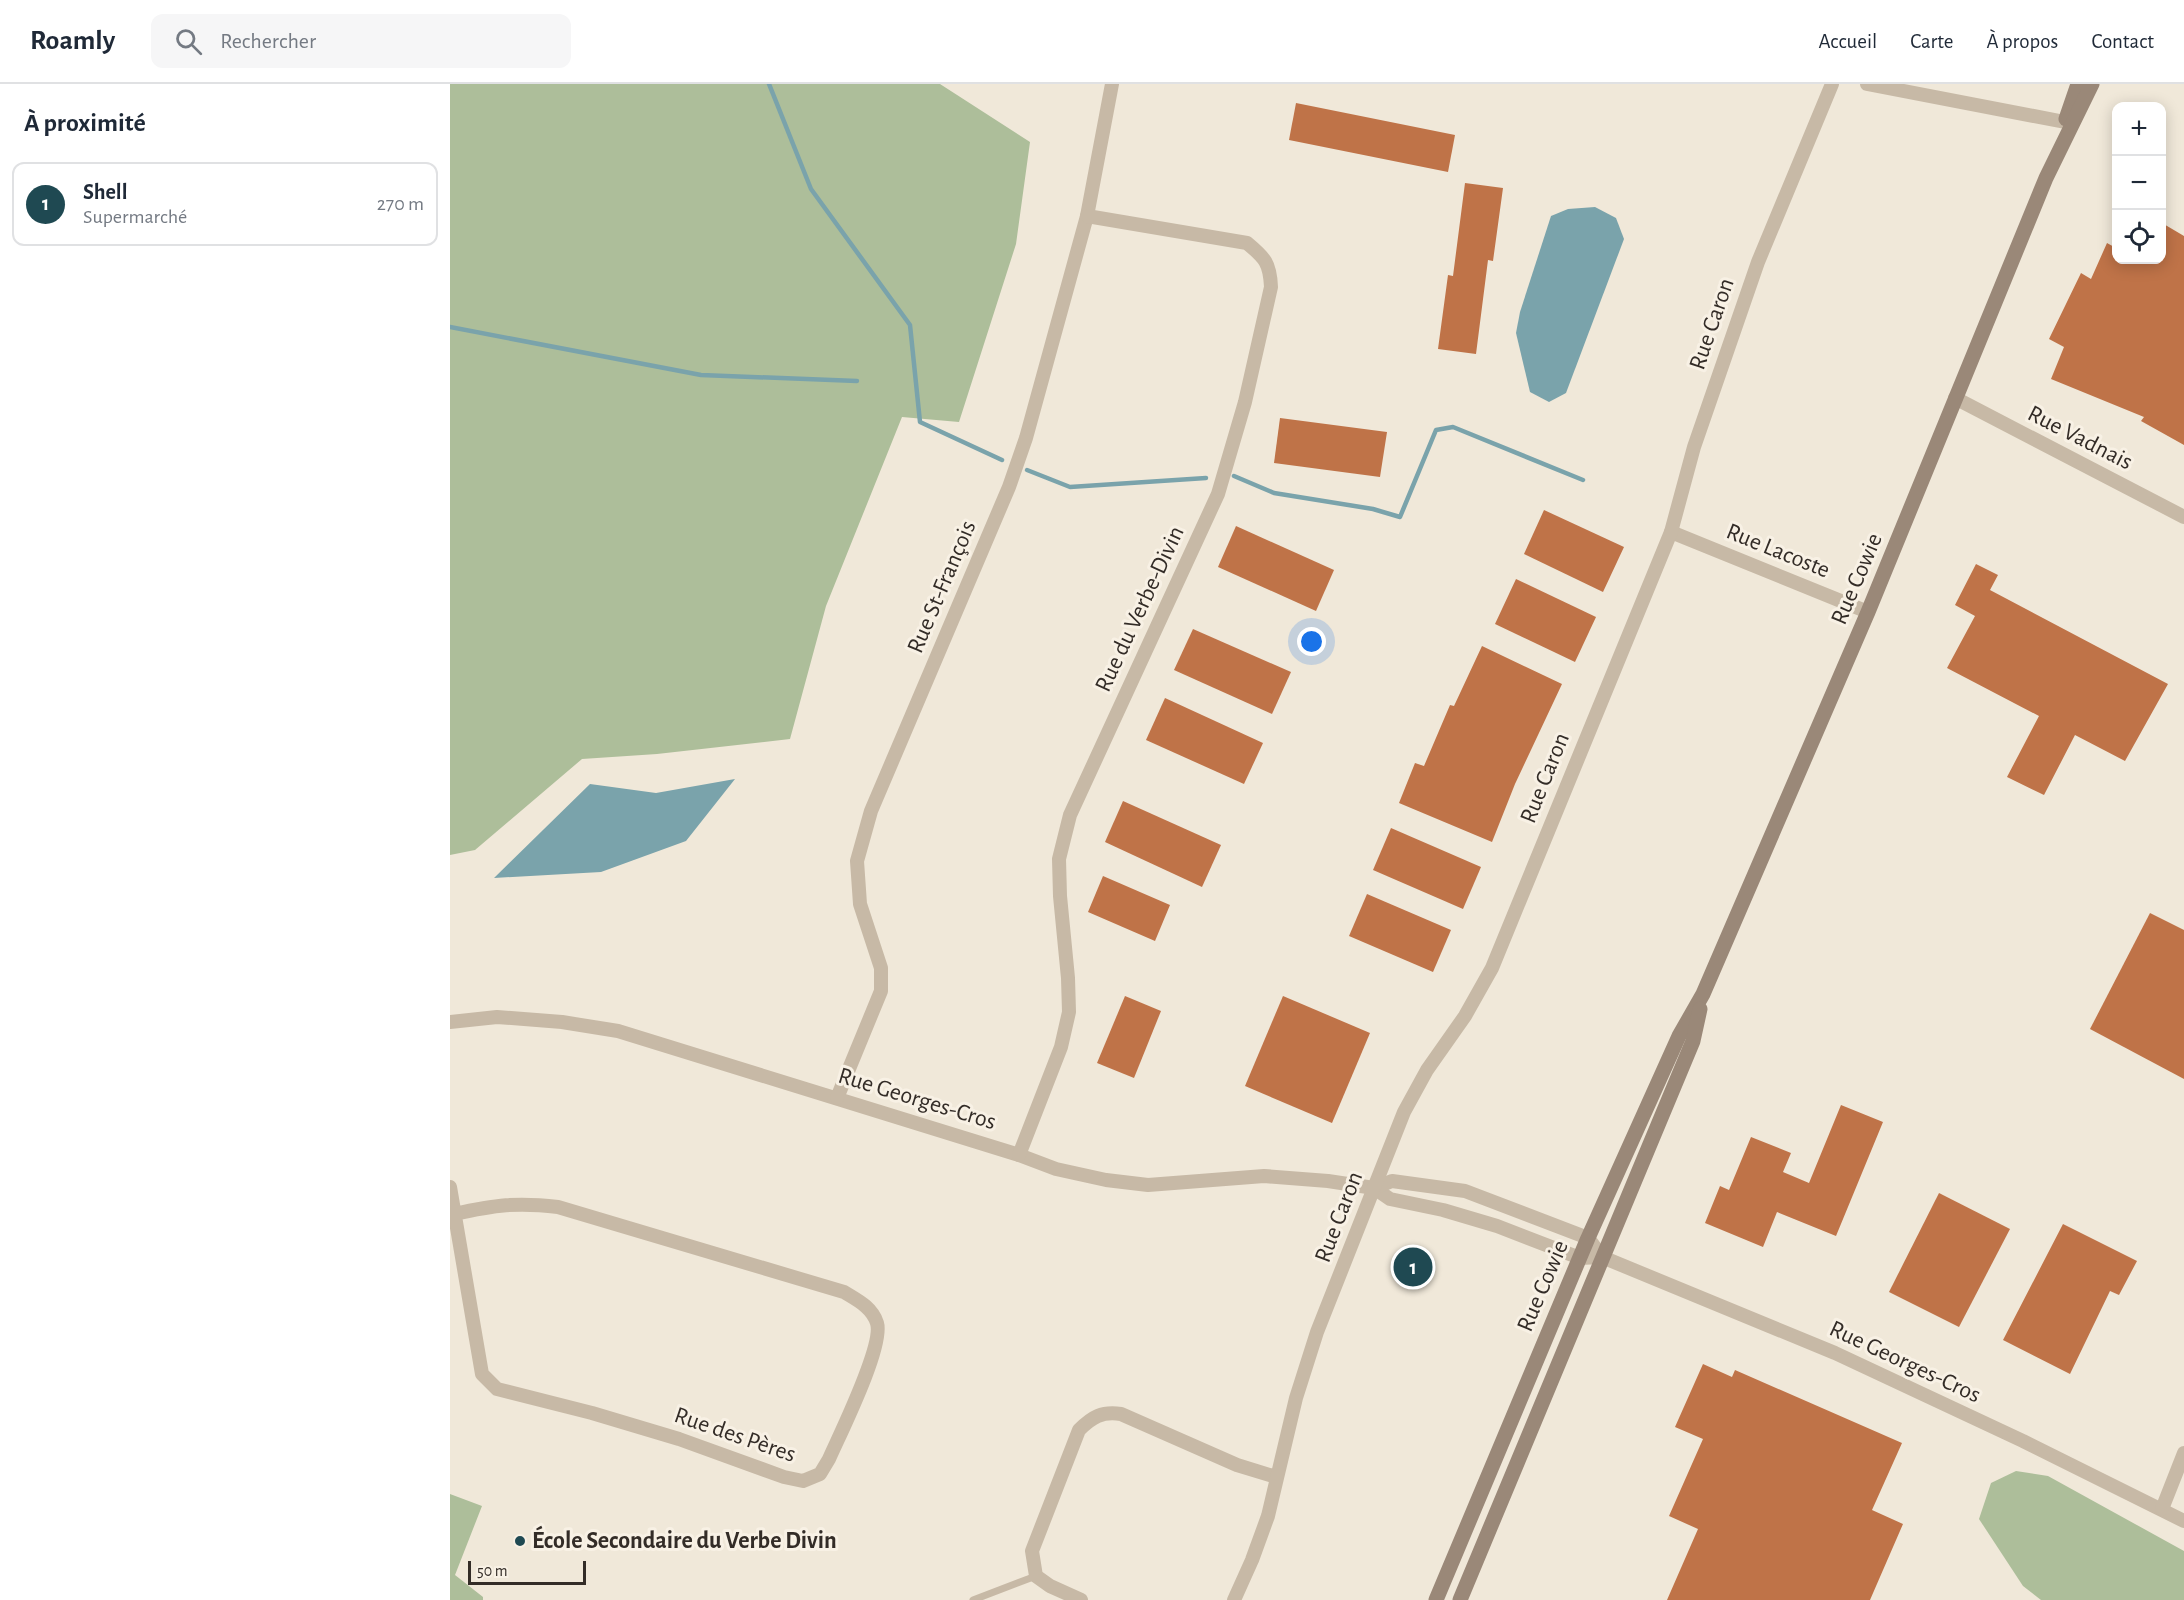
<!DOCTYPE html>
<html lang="fr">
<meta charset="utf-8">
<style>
:root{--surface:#fff;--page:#f6f6f7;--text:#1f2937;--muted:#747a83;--line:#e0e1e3;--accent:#1f4952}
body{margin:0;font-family:"Alegreya Sans",sans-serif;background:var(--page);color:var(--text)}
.controls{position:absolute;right:18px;top:18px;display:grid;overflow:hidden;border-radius:12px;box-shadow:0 3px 15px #0003}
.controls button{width:54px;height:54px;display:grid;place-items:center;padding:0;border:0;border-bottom:2px solid var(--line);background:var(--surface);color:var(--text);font:30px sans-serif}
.scale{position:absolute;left:18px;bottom:15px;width:118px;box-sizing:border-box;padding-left:6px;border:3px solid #332c27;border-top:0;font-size:16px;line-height:21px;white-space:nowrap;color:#332c27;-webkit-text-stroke:4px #f8f1e5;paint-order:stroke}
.you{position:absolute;left:862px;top:558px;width:21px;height:21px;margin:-15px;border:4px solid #fff;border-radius:50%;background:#1a73e8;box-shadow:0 0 0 9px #1a73e833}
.badge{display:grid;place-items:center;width:39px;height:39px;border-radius:50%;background:var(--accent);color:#fff;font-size:20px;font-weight:700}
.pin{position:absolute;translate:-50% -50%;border:3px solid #fff;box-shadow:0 2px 6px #0006}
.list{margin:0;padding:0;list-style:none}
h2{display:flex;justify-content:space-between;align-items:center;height:78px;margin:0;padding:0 24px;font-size:26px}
h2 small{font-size:20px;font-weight:400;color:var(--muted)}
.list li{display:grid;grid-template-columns:39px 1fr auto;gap:18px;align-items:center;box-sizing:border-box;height:84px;margin:0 12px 12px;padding:0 12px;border:2px solid var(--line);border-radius:12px}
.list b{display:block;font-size:22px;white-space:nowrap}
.list p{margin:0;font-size:20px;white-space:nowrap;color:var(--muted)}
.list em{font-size:20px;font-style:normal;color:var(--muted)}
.icon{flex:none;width:33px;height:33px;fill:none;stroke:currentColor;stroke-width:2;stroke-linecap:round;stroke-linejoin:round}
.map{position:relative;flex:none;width:1734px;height:1516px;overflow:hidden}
header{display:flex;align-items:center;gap:36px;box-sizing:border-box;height:84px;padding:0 30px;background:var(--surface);border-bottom:2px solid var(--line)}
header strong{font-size:28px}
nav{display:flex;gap:33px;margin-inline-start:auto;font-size:21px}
.search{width:420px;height:54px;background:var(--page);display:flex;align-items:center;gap:15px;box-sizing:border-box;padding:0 21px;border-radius:12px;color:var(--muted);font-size:22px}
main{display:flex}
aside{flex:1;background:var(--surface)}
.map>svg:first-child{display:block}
.green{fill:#adbe9a}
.water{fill:#7aa3ab}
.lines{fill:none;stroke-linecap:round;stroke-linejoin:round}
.stream{stroke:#7aa3ab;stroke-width:4.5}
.building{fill:#bf7348}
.service{stroke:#c7b9a6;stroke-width:7}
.minor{stroke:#c7b9a6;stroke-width:14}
.secondary{stroke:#9a8878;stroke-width:15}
.poi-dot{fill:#1f4952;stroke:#f8f1e5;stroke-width:2}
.labels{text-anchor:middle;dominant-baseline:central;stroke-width:6;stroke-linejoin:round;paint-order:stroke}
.street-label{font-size:24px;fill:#332c27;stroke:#f8f1e5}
.poi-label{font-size:24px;font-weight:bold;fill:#332c27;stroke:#f8f1e5;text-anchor:start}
</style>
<header>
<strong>Roamly</strong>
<div class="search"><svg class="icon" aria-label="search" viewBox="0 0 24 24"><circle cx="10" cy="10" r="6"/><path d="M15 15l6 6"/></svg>Rechercher</div>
<nav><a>Accueil</a><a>Carte</a><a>À propos</a><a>Contact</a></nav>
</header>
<main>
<aside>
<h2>À proximité<small></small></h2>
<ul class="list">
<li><span class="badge">1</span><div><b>Shell</b><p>Supermarché</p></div><em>270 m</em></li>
</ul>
</aside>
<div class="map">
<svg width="1734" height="1516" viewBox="0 0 1734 1516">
<rect width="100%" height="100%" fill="#f0e8d9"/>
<g class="green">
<path d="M 0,0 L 490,0 L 580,58 L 566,160 L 509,338 L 452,333 L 376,522 L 340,655 L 207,670 L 132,675 L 25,766 L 0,771 Z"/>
<path d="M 1566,1387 L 1598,1392 L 1734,1467 L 1734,1516 L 1591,1516 L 1573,1502 L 1529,1435 L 1541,1399 Z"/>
<path d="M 0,1410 L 32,1422 L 5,1491 L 33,1513 L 33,1516 L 0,1516 Z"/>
</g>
<g class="water">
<path d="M 1145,123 L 1166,134 L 1174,155 L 1116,309 L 1099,318 L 1080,308 L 1066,249 L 1070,228 L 1101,132 L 1118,125 Z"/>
<path d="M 285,695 L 236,757 L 151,788 L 44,794 L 140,700 L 206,709 Z"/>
</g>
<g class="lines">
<g class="stream">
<path d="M 319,0 L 361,105 L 460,241 L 470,338 L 552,376"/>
<path d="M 0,243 L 251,291 L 407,297"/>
<path d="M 577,386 L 620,403 L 756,394"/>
<path d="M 784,392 L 824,409 L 923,425 L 950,433 L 986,346 L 1003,343 L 1133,396"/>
</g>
</g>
<g class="building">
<path d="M 846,19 L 1005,51 L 998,88 L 839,56 Z"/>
<path d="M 1015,99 L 1053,104 L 1043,177 L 1038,176 L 1026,270 L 988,265 L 998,191 L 1003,192 Z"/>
<path d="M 1712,139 L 1734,152 L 1734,361 L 1691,337 L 1694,333 L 1601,295 L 1614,263 L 1599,255 L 1631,189 L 1641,195 L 1657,159 L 1666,164 L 1666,176 L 1712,176 Z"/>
<path d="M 830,334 L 937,348 L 930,393 L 824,379 Z"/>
<path d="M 1094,426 L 1174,463 L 1153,508 L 1074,470 Z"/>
<path d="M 786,442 L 884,486 L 866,527 L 768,483 Z"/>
<path d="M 1526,480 L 1548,491 L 1540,506 L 1718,600 L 1675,677 L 1625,651 L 1594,711 L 1557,693 L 1589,632 L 1497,584 L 1525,532 L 1505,521 Z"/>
<path d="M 1066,495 L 1146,533 L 1125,578 L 1045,540 Z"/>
<path d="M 743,545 L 841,588 L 822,630 L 724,586 Z"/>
<path d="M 1032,562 L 1112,600 L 1065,700 L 1042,758 L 949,719 L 965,679 L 974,682 L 1000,621 L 1004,622 Z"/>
<path d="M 715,614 L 813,659 L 794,700 L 696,656 Z"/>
<path d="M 673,717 L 771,761 L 752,803 L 655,758 Z"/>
<path d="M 941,744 L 1031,783 L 1013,825 L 923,786 Z"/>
<path d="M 653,792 L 720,821 L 705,857 L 638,828 Z"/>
<path d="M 917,810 L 1001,846 L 983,888 L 899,852 Z"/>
<path d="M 1700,829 L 1734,846 L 1734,995 L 1640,945 Z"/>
<path d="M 675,912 L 711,927 L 684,994 L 647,979 Z"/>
<path d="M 833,912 L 920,949 L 882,1039 L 795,1002 Z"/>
<path d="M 1391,1021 L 1433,1038 L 1386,1152 L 1327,1128 L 1313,1163 L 1255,1139 L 1270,1102 L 1279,1106 L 1301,1053 L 1341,1069 L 1333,1088 L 1359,1099 Z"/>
<path d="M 1489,1109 L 1560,1145 L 1509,1243 L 1439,1208 Z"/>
<path d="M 1613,1140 L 1687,1177 L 1669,1211 L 1660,1207 L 1620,1290 L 1553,1256 Z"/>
<path d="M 1253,1280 L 1282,1293 L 1285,1286 L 1452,1359 L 1422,1426 L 1453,1440 L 1420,1516 L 1217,1516 L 1248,1445 L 1219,1432 L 1253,1355 L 1225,1343 Z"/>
</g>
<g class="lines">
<path class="service" d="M 523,1516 L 586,1492"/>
<g class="minor">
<path d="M 1417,0 L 1615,38"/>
<path d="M 1505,314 L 1734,433"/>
<path d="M 1221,448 L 1418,528"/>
<path d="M 0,938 L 47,933 L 112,938 L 168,947 L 569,1071 L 606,1085 L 656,1096 L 698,1101 L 814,1092 L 878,1097 L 924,1104 L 940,1115 L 993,1126 L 1047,1142 L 1130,1174 L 1152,1173 L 1385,1269 L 1573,1357 L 1734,1437"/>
<path d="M 387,1014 L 431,907 L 431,884 L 410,820 L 407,777 L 421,727 L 559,403 L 576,354 L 637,132 L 662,0"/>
<path d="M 569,1071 L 611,963 L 619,928 L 618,894 L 610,812 L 609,775 L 620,731 L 768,410 L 795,318 L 821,203 C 820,179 815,174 797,159 L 637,132"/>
<path d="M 0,1103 L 32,1290 L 47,1305 L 142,1329 L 229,1355 L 334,1393 L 353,1397 L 370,1390 L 379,1375 C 390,1350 434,1262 427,1239 C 422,1223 407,1216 394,1208 L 108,1123 C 67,1118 45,1121 4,1130 L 0,1132"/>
<path d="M 924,1104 L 942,1097 L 1015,1107 L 1138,1154 L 1152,1173"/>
<path d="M 1712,1425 L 1734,1369"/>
<path d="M 631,1516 L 600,1502 L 586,1492 L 582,1467 L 629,1346 C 642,1333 652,1327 671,1330 L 787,1381 L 826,1393"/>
<path d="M 784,1516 L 802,1476 L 818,1432 L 846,1314 L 867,1248 L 954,1028 L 977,986 L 1015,932 L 1042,884 L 1221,448 L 1244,363 L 1308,178 L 1382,0"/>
</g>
<g class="secondary">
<path d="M 1616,35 L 1628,0"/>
<path d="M 986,1516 L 1138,1154 L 1229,952 L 1253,910 L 1418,528 L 1596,94 L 1642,0"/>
<path d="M 1010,1516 L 1243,957 L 1250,925"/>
</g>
</g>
<circle class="poi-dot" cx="70" cy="1457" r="6"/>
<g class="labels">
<g class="street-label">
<text transform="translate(1262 240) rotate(-71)">Rue Caron</text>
<text transform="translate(1630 354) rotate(27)">Rue Vadnais</text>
<text transform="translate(1328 467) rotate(22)">Rue Lacoste</text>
<text transform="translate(1407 495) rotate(-67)">Rue Cowie</text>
<text transform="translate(492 503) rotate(-67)">Rue St-François</text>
<text transform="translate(690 525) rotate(-65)">Rue du Verbe-Divin</text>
<text transform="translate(1095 694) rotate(-68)">Rue Caron</text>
<text transform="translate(467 1015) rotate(17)">Rue Georges-Cros</text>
<text transform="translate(889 1133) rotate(-69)">Rue Caron</text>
<text transform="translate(1093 1202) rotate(-67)">Rue Cowie</text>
<text transform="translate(1455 1278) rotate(25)">Rue Georges-Cros</text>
<text transform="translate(285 1351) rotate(19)">Rue des Pères</text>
</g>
<g class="poi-label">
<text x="82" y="1457">École Secondaire du Verbe Divin</text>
</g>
</g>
</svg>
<div class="controls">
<button>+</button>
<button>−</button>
<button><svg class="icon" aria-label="locate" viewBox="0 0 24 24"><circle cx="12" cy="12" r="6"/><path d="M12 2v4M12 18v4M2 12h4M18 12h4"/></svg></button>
</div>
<div class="scale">50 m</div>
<div class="you"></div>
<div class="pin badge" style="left:963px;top:1183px">1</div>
</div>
</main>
